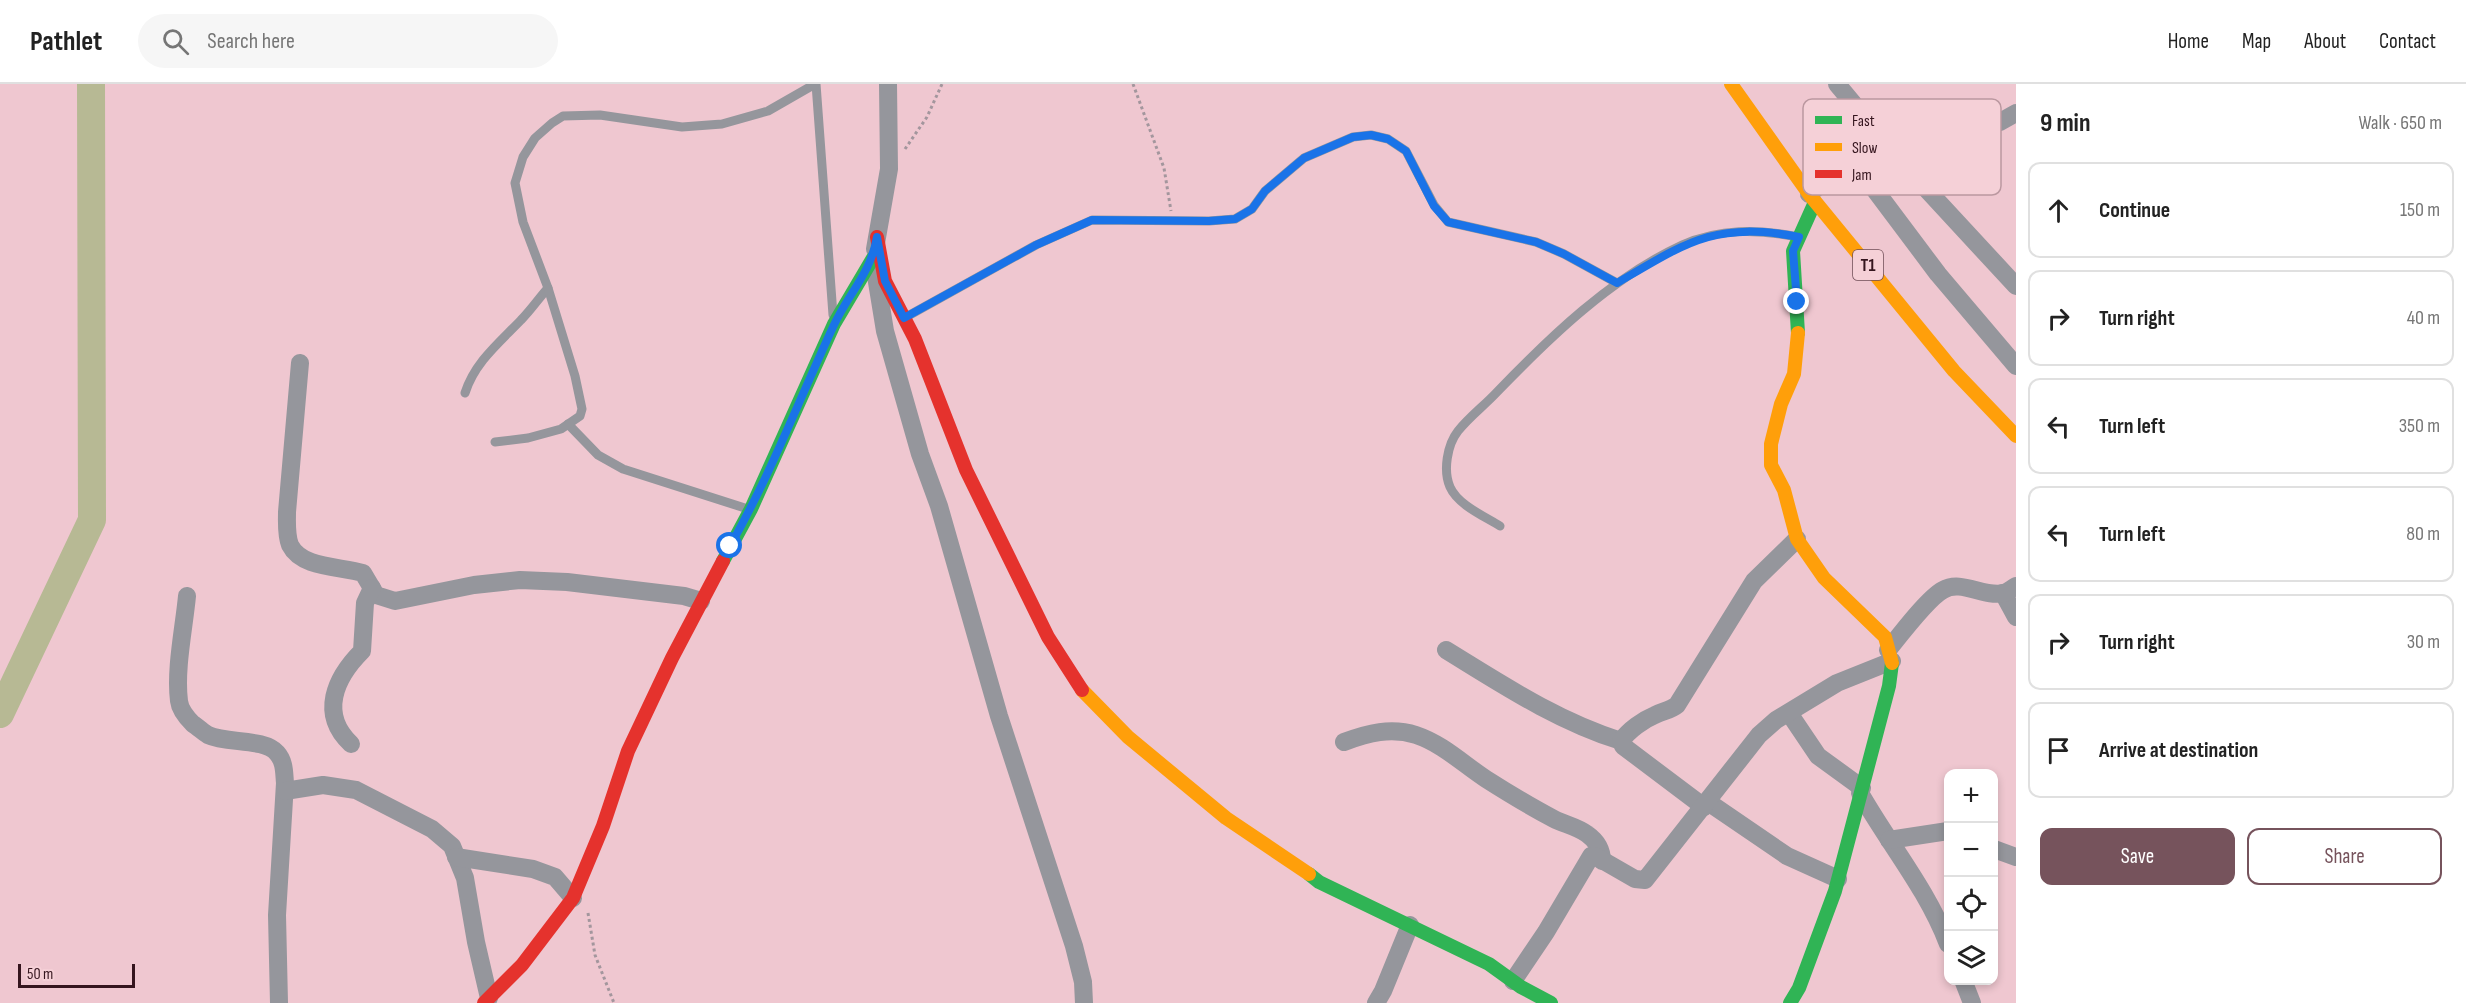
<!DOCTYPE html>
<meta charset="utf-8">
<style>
:root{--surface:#fff;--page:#f6f6f6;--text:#222;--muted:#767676;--line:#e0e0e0;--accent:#76535c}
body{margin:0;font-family:"Sofia Sans Condensed",sans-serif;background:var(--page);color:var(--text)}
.controls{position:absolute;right:18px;bottom:18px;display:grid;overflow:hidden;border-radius:12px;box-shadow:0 3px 9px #0003}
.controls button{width:54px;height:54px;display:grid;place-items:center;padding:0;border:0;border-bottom:2px solid var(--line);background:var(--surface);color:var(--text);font:30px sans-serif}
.scale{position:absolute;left:18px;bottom:15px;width:117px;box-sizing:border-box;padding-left:6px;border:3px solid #35151e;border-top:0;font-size:16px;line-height:21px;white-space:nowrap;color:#35151e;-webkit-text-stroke:4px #f5d0d7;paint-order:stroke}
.stop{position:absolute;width:18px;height:18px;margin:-14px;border:4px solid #1a73e8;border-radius:50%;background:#fff}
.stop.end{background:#1a73e8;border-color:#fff;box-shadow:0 2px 6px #0008}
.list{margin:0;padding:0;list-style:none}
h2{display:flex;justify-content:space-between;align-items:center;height:78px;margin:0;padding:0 24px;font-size:26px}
h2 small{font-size:20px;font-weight:400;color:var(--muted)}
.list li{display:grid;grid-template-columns:39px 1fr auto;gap:18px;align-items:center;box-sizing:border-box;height:96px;margin:0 12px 12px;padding:0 12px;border:2px solid var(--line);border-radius:12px}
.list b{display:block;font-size:22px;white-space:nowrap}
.list em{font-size:20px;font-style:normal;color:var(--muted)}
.actions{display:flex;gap:12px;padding:18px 24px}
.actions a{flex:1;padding:14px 0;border:2px solid var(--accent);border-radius:12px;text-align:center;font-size:21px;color:var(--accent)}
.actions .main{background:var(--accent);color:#fff}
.icon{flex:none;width:33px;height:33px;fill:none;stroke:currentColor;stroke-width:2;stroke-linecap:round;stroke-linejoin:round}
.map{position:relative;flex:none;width:2016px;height:919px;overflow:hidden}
header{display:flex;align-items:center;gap:36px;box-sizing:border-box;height:84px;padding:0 30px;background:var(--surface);border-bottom:2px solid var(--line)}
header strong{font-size:28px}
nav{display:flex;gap:33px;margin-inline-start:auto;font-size:21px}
.search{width:420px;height:54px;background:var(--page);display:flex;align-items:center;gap:15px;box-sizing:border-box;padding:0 21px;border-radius:33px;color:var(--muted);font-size:22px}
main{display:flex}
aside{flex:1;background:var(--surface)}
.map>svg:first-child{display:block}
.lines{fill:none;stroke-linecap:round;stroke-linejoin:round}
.river{stroke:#b7b994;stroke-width:28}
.path{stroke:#a3969d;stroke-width:3;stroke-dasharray:3 3;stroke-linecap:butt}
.lane{stroke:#95969c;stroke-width:9}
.street{stroke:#95969c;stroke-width:18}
.fast{stroke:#30b455;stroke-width:14}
.slow{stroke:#ff9f0a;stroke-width:14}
.jam{stroke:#e5322d;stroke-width:14}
.route{stroke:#1a73e8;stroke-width:8}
.labels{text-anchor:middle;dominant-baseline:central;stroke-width:4.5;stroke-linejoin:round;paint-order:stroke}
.shield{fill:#f5d0d7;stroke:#6f4d56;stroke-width:1.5}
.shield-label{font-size:18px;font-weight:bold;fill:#35151e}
.key{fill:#f5d0d7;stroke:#bb98a0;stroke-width:1.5}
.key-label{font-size:16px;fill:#35151e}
</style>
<header>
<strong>Pathlet</strong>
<div class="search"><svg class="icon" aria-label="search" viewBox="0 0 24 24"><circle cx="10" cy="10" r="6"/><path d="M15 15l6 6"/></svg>Search here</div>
<nav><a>Home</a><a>Map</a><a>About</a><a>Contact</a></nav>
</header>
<main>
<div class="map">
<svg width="2016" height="919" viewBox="0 0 2016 919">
<rect width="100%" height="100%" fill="#efc7d0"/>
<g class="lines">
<path class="river" d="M 0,630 L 92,436 L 91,0"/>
<g class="path">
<path d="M 1133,0 L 1164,84 L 1171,127"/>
<path d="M 905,65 L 927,33 L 942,0"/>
<path d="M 588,829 L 595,871 L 614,919"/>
</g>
<g class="lane">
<path d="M 816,0 L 833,231"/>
<path d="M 906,233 L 1036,161 L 1092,136 L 1209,137 L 1235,135 L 1252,125 L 1265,107 L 1304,74 L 1353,53 L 1371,51 L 1388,55 L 1406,67 L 1434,121 L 1448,138 L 1536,158 L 1564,170 L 1617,199"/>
<path d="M 465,309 C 475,278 499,259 521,236 C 531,226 539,214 548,204"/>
<path d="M 568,340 L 598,371 L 623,385 L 748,425"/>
<path d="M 495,358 L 528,354 L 561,345 L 580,332 L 582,325 L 575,292 L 548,204 L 523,138 L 515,99 L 523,73 L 535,54 L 552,39 L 563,32 L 600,31 L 682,43 L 722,40 L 768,27 L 815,0"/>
<path d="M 1500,442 C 1484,432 1458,421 1450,403 C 1443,387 1447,361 1458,347 C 1469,333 1485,321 1497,308 C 1550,253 1611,194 1682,161 C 1720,144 1758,145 1798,153"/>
</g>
<g class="street">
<path d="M 1837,0 L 1906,83 L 2016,202"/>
<path d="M 1896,71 L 2000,38 L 2016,29"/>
<path d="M 1851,74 L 1938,190 L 2016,282"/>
<path d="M 1809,110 L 1836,89 L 1877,48"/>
<path d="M 875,165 L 889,85 L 888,0"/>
<path d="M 876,192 L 885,247 L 920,370 L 939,422 L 999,632 L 1074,862 L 1083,898 L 1084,919"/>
<path d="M 300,279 L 287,428 C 287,439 286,451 290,461 C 302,485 341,482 363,489 L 376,511 L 395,517 L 474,501 L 520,496 L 567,498 L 684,512 L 701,517"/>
<path d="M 2003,509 L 2016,533"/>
<path d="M 187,512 C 184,544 175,585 179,617 C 180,626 187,634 193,640 C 198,643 203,648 208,651 C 227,660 264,654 277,669 C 285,678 284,689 285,699 L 277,831 L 279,919"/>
<path d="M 1446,566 C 1503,601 1557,637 1621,657"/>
<path d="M 1888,566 C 1900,551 1928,514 1943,506 C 1961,495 1984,514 2004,509 C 2008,508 2012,504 2016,502"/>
<path d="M 1789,629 L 1818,672 L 1862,704"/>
<path d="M 1344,658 C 1368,649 1391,643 1416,651 C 1443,660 1463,680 1486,695 C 1508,709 1531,723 1554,735 C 1564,740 1578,743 1587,750 C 1597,757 1602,765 1602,777"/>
<path d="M 351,660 C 319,630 335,594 362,567 L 365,519 L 372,504"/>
<path d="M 285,707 L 323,701 L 356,706 L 432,745 L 452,762 L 465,794 L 476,858 L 489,914"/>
<path d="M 1860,709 C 1889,760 1927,805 1948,860"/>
<path d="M 1708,718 L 1787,772 L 1838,795"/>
<path d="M 1704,723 L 1623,662 L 1621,657 C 1629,646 1643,636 1655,631 C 1663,627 1671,626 1677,621 L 1754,497 L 1797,455"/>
<path d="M 1889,756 L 1948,747"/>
<path d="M 1994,765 L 2016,773"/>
<path d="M 456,773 L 533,785 L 555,793 L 573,814"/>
<path d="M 1963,896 L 1972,919"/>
<path d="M 1513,897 L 1546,848 L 1591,772 L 1595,772 L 1635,795 L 1645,796 L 1759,651 L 1776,636 L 1837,599 L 1892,577"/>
<path d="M 1376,919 L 1383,907 L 1410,841"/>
</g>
<g class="fast">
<path d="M 1798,249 L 1793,167 L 1815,118"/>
<path d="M 723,477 L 751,425 L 834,240 L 873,174"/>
<path d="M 1309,790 L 1319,798 L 1489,880 L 1521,903 L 1551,919"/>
<path d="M 1790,919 L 1799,904 L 1835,807 L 1889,602 L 1892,579"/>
</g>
<g class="slow">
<path d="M 1731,0 L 1809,110 L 1954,287 L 2016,352"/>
<path d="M 1798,249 L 1794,290 L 1781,320 L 1771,360 L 1771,381 L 1784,406 L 1797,455 L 1824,494 L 1885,553 L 1892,579"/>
<path d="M 1082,606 L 1128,653 L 1226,734 L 1309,790"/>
</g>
<g class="jam">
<path d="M 877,153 L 885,197 L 915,255 L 966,386 L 1048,553 L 1082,606"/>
<path d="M 484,919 L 522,881 L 573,814 L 603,742 L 628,667 L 672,574 L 723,477"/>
</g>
</g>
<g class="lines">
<path class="route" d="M 730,462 C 770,392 799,316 833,243 C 848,210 871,189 877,153 L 885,197 L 904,234 L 1036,161 L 1092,136 L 1209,137 L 1235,135 L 1252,125 L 1265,107 L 1304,74 L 1353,53 L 1371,51 L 1388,55 L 1406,67 L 1434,122 L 1448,138 L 1536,158 L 1564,170 L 1617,199 C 1687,158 1715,137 1799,153 L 1793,167 L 1797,218"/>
</g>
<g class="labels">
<rect class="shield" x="1853" y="166" width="30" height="30" rx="4.5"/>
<g class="shield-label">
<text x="1868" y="181">T1</text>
</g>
</g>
<rect x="1803" y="15" width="198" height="96" rx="9" class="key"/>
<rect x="1815" y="32" width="27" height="8" fill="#30b455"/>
<rect x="1815" y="59" width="27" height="8" fill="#ff9f0a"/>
<rect x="1815" y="86" width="27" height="8" fill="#e5322d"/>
<g class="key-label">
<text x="1852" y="42">Fast</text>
<text x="1852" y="69">Slow</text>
<text x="1852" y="96">Jam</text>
</g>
</svg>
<div class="controls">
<button>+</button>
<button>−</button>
<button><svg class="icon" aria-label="locate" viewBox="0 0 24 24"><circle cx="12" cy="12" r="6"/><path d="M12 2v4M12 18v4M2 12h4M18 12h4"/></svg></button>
<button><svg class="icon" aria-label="layers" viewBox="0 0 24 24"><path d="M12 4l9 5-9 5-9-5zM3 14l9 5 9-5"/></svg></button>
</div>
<div class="scale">50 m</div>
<div class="stop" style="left:730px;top:462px"></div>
<div class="stop end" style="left:1797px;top:218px"></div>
</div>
<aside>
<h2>9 min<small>Walk · 650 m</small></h2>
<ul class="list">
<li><svg class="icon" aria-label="ahead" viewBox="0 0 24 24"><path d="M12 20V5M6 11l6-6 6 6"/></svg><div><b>Continue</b></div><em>150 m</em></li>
<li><svg class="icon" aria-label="right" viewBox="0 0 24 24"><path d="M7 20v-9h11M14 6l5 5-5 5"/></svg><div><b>Turn right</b></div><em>40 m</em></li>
<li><svg class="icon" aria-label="left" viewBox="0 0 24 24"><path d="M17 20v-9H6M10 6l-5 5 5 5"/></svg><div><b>Turn left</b></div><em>350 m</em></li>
<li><svg class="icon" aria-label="left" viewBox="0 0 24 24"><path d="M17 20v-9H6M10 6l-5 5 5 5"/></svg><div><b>Turn left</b></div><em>80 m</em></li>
<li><svg class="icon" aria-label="right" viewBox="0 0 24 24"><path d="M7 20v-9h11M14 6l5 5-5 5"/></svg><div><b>Turn right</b></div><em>30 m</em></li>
<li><svg class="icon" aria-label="arrive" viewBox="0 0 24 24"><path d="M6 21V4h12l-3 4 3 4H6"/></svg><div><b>Arrive at destination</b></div></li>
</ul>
<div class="actions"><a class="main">Save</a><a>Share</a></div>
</aside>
</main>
